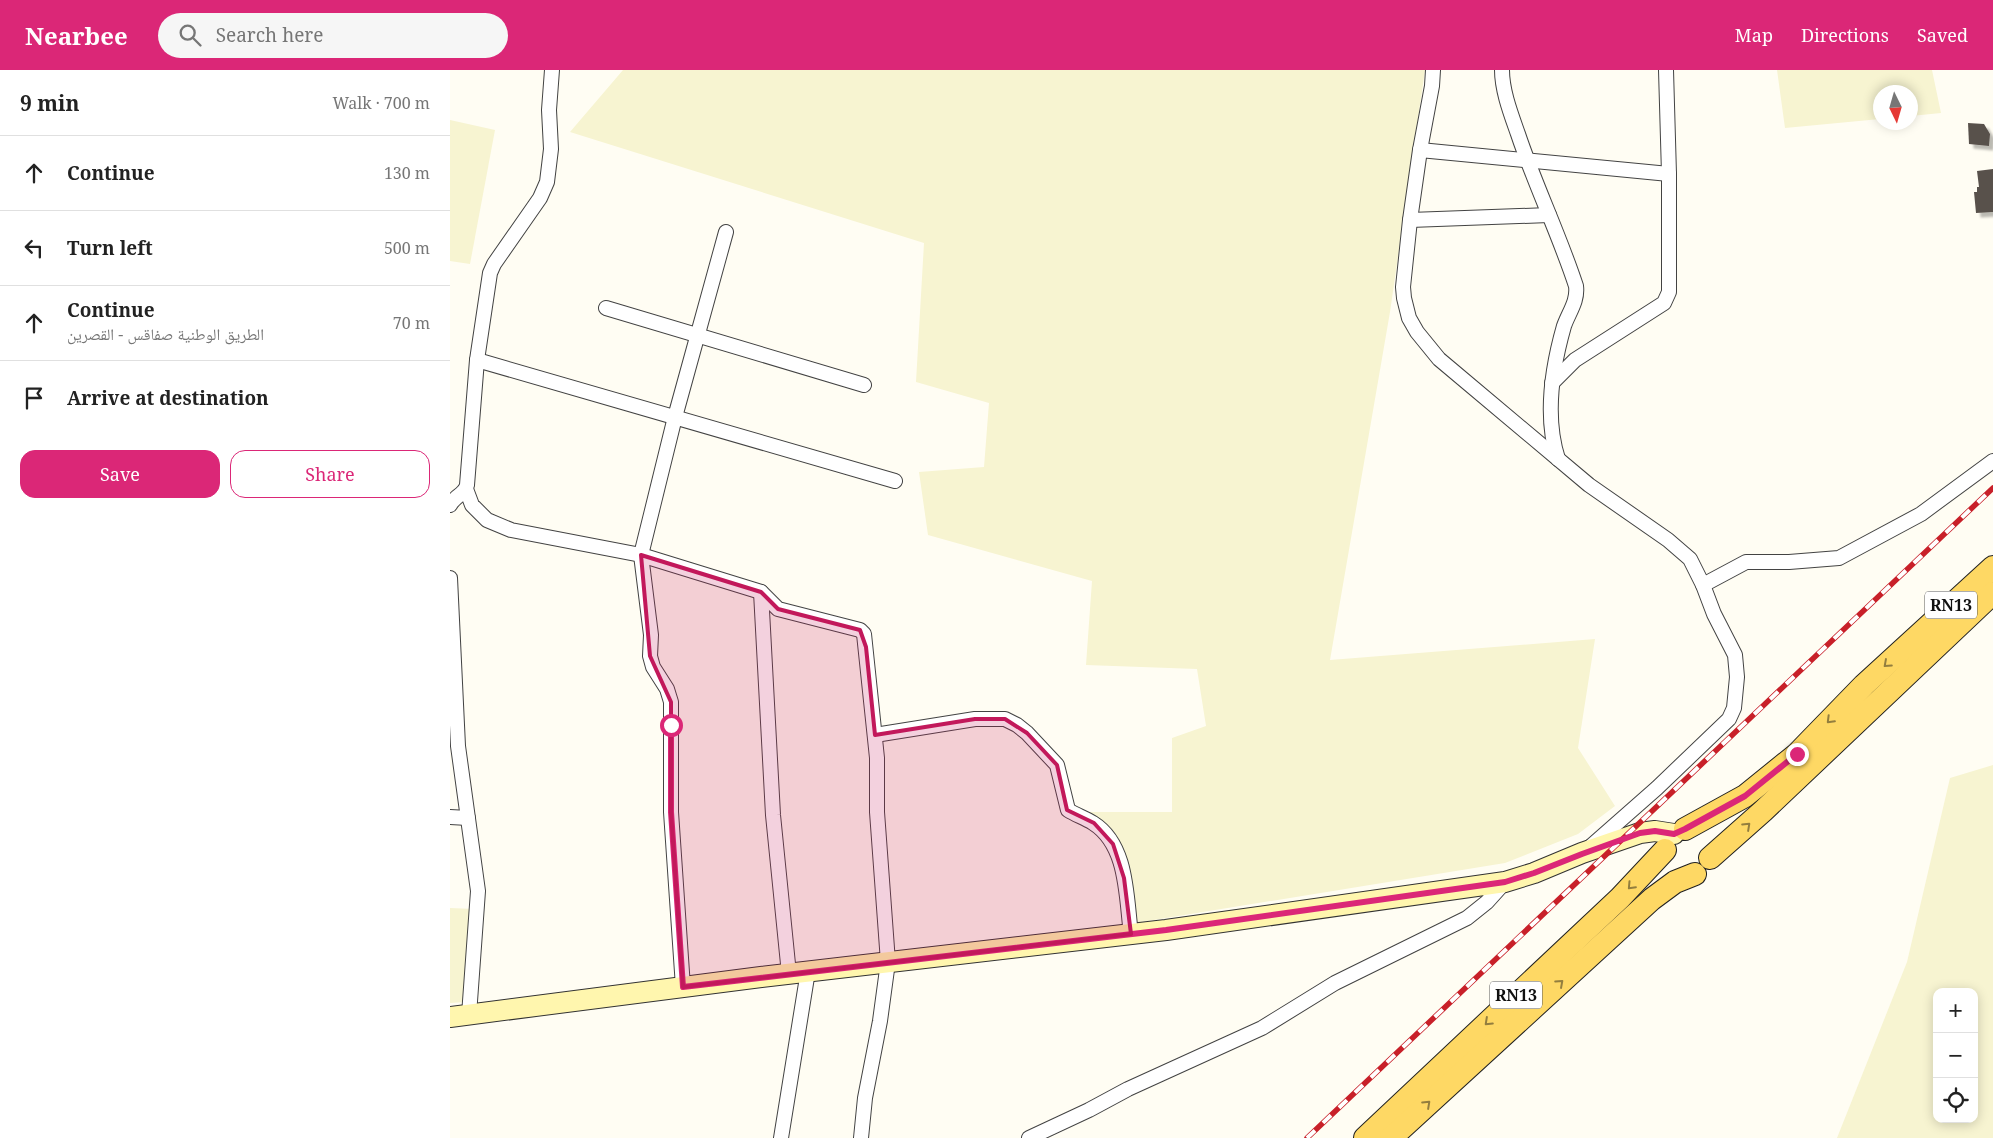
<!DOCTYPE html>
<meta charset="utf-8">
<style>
:root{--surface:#fff;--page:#f6f6f6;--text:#222;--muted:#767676;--line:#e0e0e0;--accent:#db2777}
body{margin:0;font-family:"Noto Serif","Noto Naskh Arabic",serif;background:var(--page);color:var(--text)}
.controls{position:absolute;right:15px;bottom:15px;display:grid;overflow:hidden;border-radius:10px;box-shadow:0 2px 12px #0003}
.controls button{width:45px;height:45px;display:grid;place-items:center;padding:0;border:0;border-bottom:1px solid var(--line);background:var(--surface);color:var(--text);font:25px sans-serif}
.compass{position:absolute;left:1423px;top:15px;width:45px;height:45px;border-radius:50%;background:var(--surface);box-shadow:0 2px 12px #0003;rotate:175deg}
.stop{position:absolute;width:15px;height:15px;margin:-11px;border:4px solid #db2777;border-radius:50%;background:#fff}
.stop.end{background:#db2777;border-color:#fff;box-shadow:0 1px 5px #0008}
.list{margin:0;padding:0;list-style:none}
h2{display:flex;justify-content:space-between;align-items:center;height:65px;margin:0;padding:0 20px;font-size:21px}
h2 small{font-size:16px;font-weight:400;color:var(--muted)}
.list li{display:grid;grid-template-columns:32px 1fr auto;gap:15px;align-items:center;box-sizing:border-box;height:75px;padding:0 20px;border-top:1px solid var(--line)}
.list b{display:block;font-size:19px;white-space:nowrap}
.list p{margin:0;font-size:16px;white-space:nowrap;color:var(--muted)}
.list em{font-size:16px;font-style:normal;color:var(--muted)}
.actions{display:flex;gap:10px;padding:15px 20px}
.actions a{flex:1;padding:11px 0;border:1px solid var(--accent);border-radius:15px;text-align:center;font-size:18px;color:var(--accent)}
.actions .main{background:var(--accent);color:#fff}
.icon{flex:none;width:28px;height:28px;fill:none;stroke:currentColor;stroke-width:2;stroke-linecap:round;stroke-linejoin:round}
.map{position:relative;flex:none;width:1543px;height:1068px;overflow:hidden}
header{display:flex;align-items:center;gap:30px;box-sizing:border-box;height:70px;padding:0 25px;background:var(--accent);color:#fff}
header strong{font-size:24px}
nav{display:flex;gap:28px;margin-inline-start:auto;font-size:18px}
.search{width:350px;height:45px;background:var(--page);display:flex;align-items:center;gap:12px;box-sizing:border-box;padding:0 18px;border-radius:28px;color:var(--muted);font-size:19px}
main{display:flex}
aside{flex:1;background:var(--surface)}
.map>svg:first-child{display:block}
.farmland{fill:#f7f4d1;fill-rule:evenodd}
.building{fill:#59514c;filter:url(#shadow)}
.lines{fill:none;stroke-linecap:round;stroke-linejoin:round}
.street-casing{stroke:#434343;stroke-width:16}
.secondary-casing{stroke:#323232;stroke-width:22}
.primary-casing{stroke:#212121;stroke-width:24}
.street{stroke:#fff;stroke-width:14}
.secondary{stroke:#fff6ae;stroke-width:20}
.primary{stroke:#fed864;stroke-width:22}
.rail-casing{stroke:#c82029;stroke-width:5.5}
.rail{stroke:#fff;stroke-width:4;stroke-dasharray:11;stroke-linecap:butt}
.oneway{stroke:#937e3e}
.route{stroke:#db2777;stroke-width:6}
.marked{fill:#c2185b;fill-opacity:0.2;stroke:#c2185b;stroke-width:4;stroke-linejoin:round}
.labels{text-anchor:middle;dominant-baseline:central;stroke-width:5;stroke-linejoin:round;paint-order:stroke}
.shield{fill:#fff;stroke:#585858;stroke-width:1}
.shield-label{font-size:16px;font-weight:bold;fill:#101010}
</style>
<header>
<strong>Nearbee</strong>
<div class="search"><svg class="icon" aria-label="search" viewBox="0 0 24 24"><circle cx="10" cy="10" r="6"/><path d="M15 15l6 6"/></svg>Search here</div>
<nav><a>Map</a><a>Directions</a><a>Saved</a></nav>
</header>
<main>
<aside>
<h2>9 min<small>Walk · 700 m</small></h2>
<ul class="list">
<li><svg class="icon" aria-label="ahead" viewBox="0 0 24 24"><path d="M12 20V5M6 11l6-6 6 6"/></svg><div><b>Continue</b></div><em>130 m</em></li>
<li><svg class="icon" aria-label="left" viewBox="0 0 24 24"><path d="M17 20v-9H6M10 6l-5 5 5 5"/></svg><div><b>Turn left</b></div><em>500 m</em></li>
<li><svg class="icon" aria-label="ahead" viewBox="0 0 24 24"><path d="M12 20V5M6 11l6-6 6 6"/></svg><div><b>Continue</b><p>الطريق الوطنية صفاقس - القصرين</p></div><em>70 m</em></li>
<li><svg class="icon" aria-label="arrive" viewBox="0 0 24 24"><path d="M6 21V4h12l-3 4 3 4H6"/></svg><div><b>Arrive at destination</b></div></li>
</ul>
<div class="actions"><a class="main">Save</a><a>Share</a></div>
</aside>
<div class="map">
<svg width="1543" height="1068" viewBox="0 0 1543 1068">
<defs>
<filter id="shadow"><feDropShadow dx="4.5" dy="4.5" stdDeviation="1" flood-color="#0004"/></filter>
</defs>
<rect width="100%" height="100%" fill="#fffdf3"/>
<g class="farmland">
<path d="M 173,0 L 975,0 L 940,242 L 880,590 L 1145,569 L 1128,678 L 1165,736 L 1128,764 L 1055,793 L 673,855 L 666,783 L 630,742 L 722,742 L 722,668 L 756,656 L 747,599 L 636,595 L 642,511 L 478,465 L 469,402 L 534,397 L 539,333 L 466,312 L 474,173 L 120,62 Z"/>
<path d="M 1327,0 L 1482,0 L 1491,43 L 1461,46 L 1460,22 L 1430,22 L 1430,49 L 1335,58 Z"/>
<path d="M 0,50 L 45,60 L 20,194 L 0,191 Z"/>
<path d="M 1543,695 L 1543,1068 L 1387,1068 L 1457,892 L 1500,708 ZM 1487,922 L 1524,922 L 1524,1049 L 1487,1049 Z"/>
<path d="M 0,838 L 24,839 L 15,932 L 0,933 Z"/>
</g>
<g class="building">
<path d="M 1518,53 L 1534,54 L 1540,64 L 1539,76 L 1519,74 Z"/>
<path d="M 1543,99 L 1543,142 L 1526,143 L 1524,122 L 1527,122 L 1527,117 L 1529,117 L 1527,101 Z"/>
</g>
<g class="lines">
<g class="street-casing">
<g id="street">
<path d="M 983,0 L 982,16 L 970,80 L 960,150 L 953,217 L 954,228 L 959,248 L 967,262 L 989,289 L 1139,415 L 1218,470 L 1240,489 L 1253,515 L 1264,544 L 1285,585 L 1287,607 L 1284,638 L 1279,649 L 1207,718 L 1140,777"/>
<path d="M 1052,0 C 1052,21 1061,44 1068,64 C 1085,115 1109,164 1126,216 C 1128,231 1119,242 1114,256 C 1102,298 1094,346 1108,389"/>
<path d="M 970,80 L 1219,104"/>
<path d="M 960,150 L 1099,145"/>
<path d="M 156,238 L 414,315"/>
<path d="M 27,290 L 445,411"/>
<path d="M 1102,313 L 1125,290 L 1214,233 L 1219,222 L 1219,104 L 1216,0"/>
<path d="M 16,419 L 22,435 L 37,450 L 61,460 L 191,485 L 311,522 L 328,539 L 410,560 L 414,564 L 427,688 L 427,742 L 438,892 L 430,951 L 415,1028 L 411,1068"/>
<path d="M 0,435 C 5,426 15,424 17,415 L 27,290 L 40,203 L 44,194 L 90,128 L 97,112 L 101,79 L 99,40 L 102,0"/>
<path d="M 0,508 L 8,676 L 28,821 L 19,945"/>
<path d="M 1253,515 L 1296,492 L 1339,492 L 1389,488 L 1471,444 L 1543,391"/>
<path d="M 311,522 L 323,745 L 339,904"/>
<path d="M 425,665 L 525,649 L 555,649 L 567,655 L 577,663 L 607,695 L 618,740 C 626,745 635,748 643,753 C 678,775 676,827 681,864"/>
<path d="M 0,747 L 18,748"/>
<path d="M 233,917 L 221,742 L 221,632 L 217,619 L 203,597 L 200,586 L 201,565 L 191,485 L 225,347 L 276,162"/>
<path d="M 331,1068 L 358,901"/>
<path d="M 579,1068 L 639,1040 L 678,1019 L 812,958 L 885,913 L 1017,848 L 1037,832 L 1055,812"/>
</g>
</g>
<g class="secondary-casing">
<path id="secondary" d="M 0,947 L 311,907 L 716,860 L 1055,812 L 1084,803 L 1132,783 L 1190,763 L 1205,761 L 1224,764"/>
</g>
<g class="primary-casing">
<g id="primary">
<path d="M 1235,759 L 1295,726 L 1347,684 L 1414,615 L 1543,497"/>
<path d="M 1260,788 L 1313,741 L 1543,523"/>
<path d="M 915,1068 L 1170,828 L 1215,780"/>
<path d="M 941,1068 L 1202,829 L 1225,812 L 1245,804"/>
</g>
</g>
<use href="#street" class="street"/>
<use href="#secondary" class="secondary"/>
<use href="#primary" class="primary"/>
<g class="rail-casing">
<path id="rail" d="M 857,1068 L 1543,418"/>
</g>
<use href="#rail" class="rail"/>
</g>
<defs><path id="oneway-chevron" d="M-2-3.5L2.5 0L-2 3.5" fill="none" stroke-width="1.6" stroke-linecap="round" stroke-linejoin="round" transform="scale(1.25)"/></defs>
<g class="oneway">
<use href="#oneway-chevron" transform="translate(1437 594) rotate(138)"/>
<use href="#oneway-chevron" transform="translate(1380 650) rotate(135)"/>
<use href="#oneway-chevron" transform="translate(1297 756) rotate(-43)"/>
<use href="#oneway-chevron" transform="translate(1181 816) rotate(133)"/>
<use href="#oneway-chevron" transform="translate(1110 913) rotate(-42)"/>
<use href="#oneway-chevron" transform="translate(1038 952) rotate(137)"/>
<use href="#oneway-chevron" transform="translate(977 1034) rotate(-43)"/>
</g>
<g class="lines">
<path class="route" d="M 221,655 L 221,742 L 233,917 L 716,860 L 1055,812 L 1084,803 L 1132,784 L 1190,763 L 1205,761 L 1224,764 L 1235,759 L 1295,726 L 1347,684"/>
</g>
<path class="marked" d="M 191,485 L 311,522 L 328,539 L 410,560 L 416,577 L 425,665 L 525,649 L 555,649 L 577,663 L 607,695 L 617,740 L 644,753 L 663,774 L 674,808 L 681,864 L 233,917 L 221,742 L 221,632 L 200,586 Z"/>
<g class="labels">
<g class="shield">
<rect x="1475" y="521.5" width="52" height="27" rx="4"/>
<rect x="1040" y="911.5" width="52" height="27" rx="4"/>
</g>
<g class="shield-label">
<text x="1501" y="535">RN13</text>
<text x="1066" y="925">RN13</text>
</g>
</g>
</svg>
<div class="controls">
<button>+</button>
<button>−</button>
<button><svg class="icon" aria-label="locate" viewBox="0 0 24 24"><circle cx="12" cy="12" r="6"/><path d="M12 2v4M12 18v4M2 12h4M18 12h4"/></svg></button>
</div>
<svg class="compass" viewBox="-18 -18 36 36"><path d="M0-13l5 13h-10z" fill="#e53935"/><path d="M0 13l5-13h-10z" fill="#767676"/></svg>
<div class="stop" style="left:221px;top:655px"></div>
<div class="stop end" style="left:1347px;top:684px"></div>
</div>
</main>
